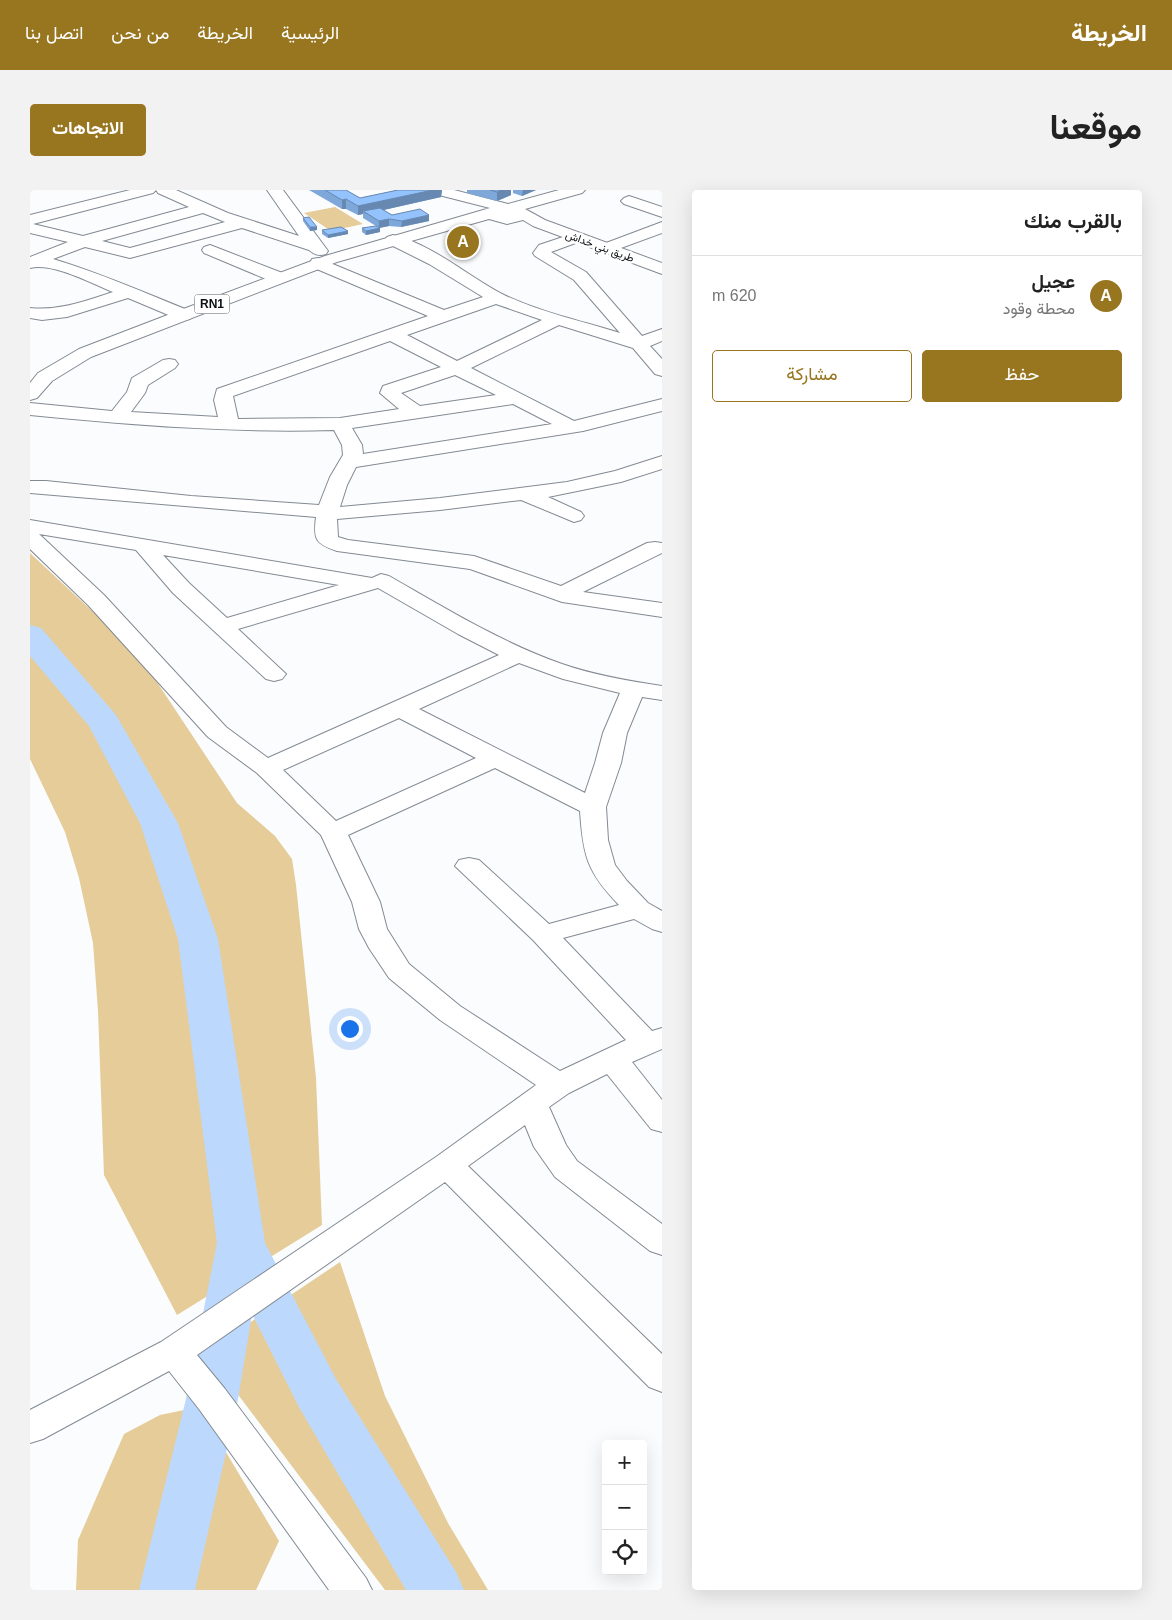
<!DOCTYPE html>
<html lang="ar">
<meta charset="utf-8">
<style>
:root{--surface:#fff;--page:#f2f2f2;--text:#222;--muted:#767676;--line:#e0e0e0;--accent:#98751f}
body{margin:0;font-family:Arial,Vazirmatn,sans-serif;background:var(--page);color:var(--text);direction:rtl}
.controls{position:absolute;right:15px;bottom:15px;display:grid;overflow:hidden;border-radius:5px;box-shadow:0 5px 20px #0002}
.controls button{width:45px;height:45px;display:grid;place-items:center;padding:0;border:0;border-bottom:1px solid var(--line);background:var(--surface);color:var(--text);font:25px sans-serif}
.you{position:absolute;left:319px;top:838px;width:18px;height:18px;margin:-12px;border:4px solid #fff;border-radius:50%;background:#1a73e8;box-shadow:0 0 0 8px #1a73e833}
.badge{display:grid;place-items:center;width:32px;height:32px;border-radius:50%;background:var(--accent);color:#fff;font-size:16px;font-weight:700}
.pin{position:absolute;translate:-50% -50%;border:2px solid #fff;box-shadow:0 1px 5px #0006}
.list{margin:0;padding:0;list-style:none}
h2{display:flex;justify-content:space-between;align-items:center;height:65px;margin:0;padding:0 20px;font-size:21px}
h2 small{font-size:16px;font-weight:400;color:var(--muted)}
.list li{display:grid;grid-template-columns:32px 1fr auto;gap:15px;align-items:center;box-sizing:border-box;height:80px;padding:0 20px;border-top:1px solid var(--line)}
.list b{display:block;font-size:19px;white-space:nowrap}
.list p{margin:0;font-size:16px;white-space:nowrap;color:var(--muted)}
.list em{font-size:16px;font-style:normal;color:var(--muted)}
.actions{display:flex;gap:10px;padding:15px 20px}
.actions a{flex:1;padding:11px 0;border:1px solid var(--accent);border-radius:5px;text-align:center;font-size:18px;color:var(--accent)}
.actions .main{background:var(--accent);color:#fff}
.icon{flex:none;width:28px;height:28px;fill:none;stroke:currentColor;stroke-width:2;stroke-linecap:round;stroke-linejoin:round}
.map{position:relative;flex:none;width:632px;height:1400px;overflow:hidden;direction:ltr;border-radius:5px}
header{display:flex;align-items:center;gap:30px;box-sizing:border-box;height:70px;padding:0 25px;background:var(--accent);color:#fff}
header strong{font-size:24px}
nav{display:flex;gap:28px;margin-inline-start:auto;font-size:18px}
.intro{display:flex;align-items:center;justify-content:space-between;box-sizing:border-box;height:120px;padding:0 30px}
h1{margin:0;font-size:35px}
.button{padding:12px 22px;border-radius:5px;background:var(--accent);color:#fff;font-size:18px;font-weight:700}
main{display:flex;gap:30px;padding:0 30px}
aside{flex:1;background:var(--surface);border-radius:5px;box-shadow:0 5px 20px #0002}
.map>svg:first-child{display:block}
.green{fill:#e5cc99}
.lines{fill:none;stroke-linecap:round;stroke-linejoin:round}
.river{fill:#bcd9fd;fill-rule:evenodd}
.minor-casing{stroke:#838a93;stroke-width:2}
.major-casing{stroke:#838a93;stroke-width:2}
.minor{fill:#fff;fill-rule:evenodd}
.major{fill:#fff;fill-rule:evenodd}
.wall{fill:#7ea7da}
.shaded-wall{fill:#6788b1}
.building{fill:#93c2fd;stroke:#6788b1}
.labels{text-anchor:middle;dominant-baseline:central;stroke-width:5;stroke-linejoin:round;paint-order:stroke}
.far-street-label{font-size:11px;fill:#0d1013;stroke:#fff}
.shield{fill:#fff;stroke:#56585a;stroke-width:1}
.shield-label{font-size:12px;font-weight:bold;fill:#0d1013}
</style>
<header>
<strong>الخريطة</strong>
<nav><a>الرئيسية</a><a>الخريطة</a><a>من نحن</a><a>اتصل بنا</a></nav>
</header>
<div class="intro"><h1>موقعنا</h1><a class="button">الاتجاهات</a></div>
<main>
<aside>
<h2>بالقرب منك<small></small></h2>
<ul class="list">
<li><span class="badge">A</span><div><b>عجيل</b><p>محطة وقود</p></div><em>620 m</em></li>
</ul>
<div class="actions"><a class="main">حفظ</a><a>مشاركة</a></div>
</aside>
<div class="map">
<svg width="632" height="1400" viewBox="0 0 632 1400">
<rect width="100%" height="100%" fill="#fafcfe"/>
<g class="green">
<path d="M 305,17 L 333,34 L 301,41 L 274,23 Z"/>
<path d="M 0,363 L 75,433 L 121,483 L 207,613 L 245,646 L 262,669 L 266,695 L 286,888 L 292,1035 L 147,1125 L 74,985 L 68,821 L 63,753 L 49,688 L 35,642 L 0,569 Z"/>
<path d="M 310,1072 L 355,1206 L 418,1333 L 458,1400 L 355,1400 L 176,1162 Z"/>
<path d="M 159,1219 L 184,1242 L 249,1351 L 226,1400 L 46,1400 L 48,1350 L 94,1244 L 130,1225 Z"/>
</g>
<g class="lines">
<path class="river" d="M 0,435 L 11,438 L 86,525 L 148,633 L 188,749 L 235,1053 L 306,1189 L 426,1382 L 434,1400 L 376,1400 L 270,1219 L 222,1124 L 208,1209 L 165,1400 L 109,1400 L 156,1209 L 187,1053 L 148,749 L 110,633 L 59,536 L 0,466 Z"/>
<g class="minor-casing">
<g id="minor">
<path d="M 100,0 L 146,0 L 198,23 L 269,46 L 237,0 L 253,0 L 298,61 L 296,64 C 289,66 285,65 279,60 L 212,38 L 100,68 L 55,57 L 23,69 C 70,83 115,103 160,121 L 163,125 L 160,129 L 154,130 L 148,129 L 98,108 L 37,127 L 12,130 L 0,128 L 0,118 C 29,121 55,111 83,102 C 61,93 22,72 0,78 L 0,67 L 38,52 L 0,43 L 0,25 ZM 126,0 L 128,3 L 159,17 L 53,46 L 3,34 L 123,3 ZM 173,23 L 195,32 L 100,58 L 72,51 Z"/>
<path d="M 599,6 L 632,17 L 632,27 L 594,14 L 591,11 L 594,8 Z"/>
<path d="M 632,32 L 632,43 L 580,62 L 568,62 L 566,59 L 568,56 Z"/>
<path d="M 545,43 L 551,45 L 553,48 L 551,51 L 521,62 L 556,82 L 612,146 L 632,139 L 632,151 L 620,156 L 632,169 L 632,186 L 625,184 L 603,158 L 529,135 L 441,178 L 544,231 L 632,209 L 632,221 L 553,241 L 326,277 L 317,295 L 310,317 L 410,308 L 537,292 L 585,281 L 632,266 L 632,279 L 591,292 L 518,307 L 551,322 L 554,326 L 551,330 L 544,332 L 491,310 L 410,320 L 307,329 L 308,347 L 318,350 L 444,366 L 531,396 L 617,353 L 625,352 L 632,353 L 632,363 L 553,402 L 632,413 L 632,427 L 532,412 L 440,379 L 307,361 C 286,354 283,350 286,327 L 0,303 L 0,291 L 16,291 L 161,306 L 289,315 L 300,287 L 313,265 L 312,255 L 304,240 C 202,243 101,235 0,225 L 0,213 L 82,221 L 97,202 L 102,188 L 133,170 L 139,169 L 145,170 L 148,174 L 145,178 L 118,195 L 115,203 L 101,222 L 188,227 L 184,210 L 187,199 L 398,126 L 282,77 L 280,73 L 282,69 L 288,68 L 414,120 L 453,107 L 399,74 L 357,53 L 355,50 L 357,47 L 363,45 C 404,55 437,86 474,105 C 510,122 551,131 590,143 L 544,90 L 505,66 L 503,63 L 509,55 ZM 466,114 L 512,130 L 427,171 L 377,145 ZM 360,151 L 411,177 L 353,196 L 350,203 L 369,219 L 310,228 L 208,229 L 203,206 ZM 425,185 L 466,205 L 390,216 L 371,203 ZM 483,214 L 522,234 L 333,264 L 332,255 L 322,238 Z"/>
<path d="M 180,55 L 255,84 L 257,88 L 255,92 L 243,92 L 174,63 L 172,60 L 174,57 Z"/>
<path d="M 0,330 L 342,388 L 351,384 L 359,386 C 415,418 470,452 532,474 C 564,485 598,491 632,496 L 632,510 L 612,507 L 597,543 L 591,573 L 576,617 L 578,650 L 585,675 L 597,691 L 618,713 L 632,721 L 632,742 L 622,739 L 604,729 L 533,748 L 622,841 L 632,838 L 632,859 L 602,872 L 632,910 L 632,942 L 621,939 L 577,884 L 539,903 L 519,917 L 536,955 L 547,971 L 632,1034 L 632,1065 L 620,1061 L 525,987 L 504,957 L 495,935 L 438,976 L 632,1164 L 632,1202 L 619,1197 L 415,992 L 167,1165 L 195,1199 L 336,1388 L 342,1400 L 299,1400 L 169,1219 L 139,1181 L 13,1249 L 0,1253 L 0,1220 L 131,1152 L 406,967 L 506,895 L 410,830 L 359,788 L 339,758 L 329,739 L 322,712 L 291,645 L 227,583 L 178,547 L 58,415 L 0,359 ZM 9,344 L 106,360 L 143,403 L 236,489 L 244,491 L 252,489 L 256,484 L 208,439 L 348,398 L 428,444 L 469,465 L 238,568 L 196,537 L 74,405 ZM 133,365 L 309,395 L 197,428 L 159,393 ZM 489,473 L 533,489 L 590,503 L 573,543 L 565,573 L 555,603 L 389,519 ZM 369,528 L 446,568 L 306,631 L 253,580 ZM 465,578 L 550,621 C 553,666 557,682 589,715 L 519,734 L 449,670 L 439,668 L 429,670 L 425,676 L 503,750 L 596,850 L 530,881 L 430,816 L 379,774 L 357,739 L 350,712 L 318,645 Z"/>
</g>
</g>
<g class="major-casing">
<path id="major" d="M 398,0 L 424,0 L 478,14 L 529,0 L 555,0 L 552,3 L 495,19 L 515,30 L 632,73 L 632,84 L 503,36 L 493,30 L 477,34 L 459,29 L 307,72 L 61,167 L 22,191 L 7,208 L 0,210 L 0,193 L 8,183 L 49,159 L 148,121 L 295,66 L 460,18 L 401,3 Z"/>
</g>
<use href="#minor" class="minor"/>
<use href="#major" class="major"/>
</g>
<g class="wall">
<path d="M 279,0 L 316,0 L 330,8 L 368,0 L 412,0 L 411,7 L 353,20 L 362,25 L 399,25 L 399,31 L 371,37 L 359,36 L 349,38 L 350,38 L 350,42 L 336,45 L 332,42 L 332,38 L 346,36 L 333,28 L 333,24 L 328,25 L 316,19 L 312,19 Z"/>
<path d="M 437,0 L 481,0 L 481,5 L 467,11 L 437,3 Z"/>
<path d="M 482,0 L 506,0 L 492,6 L 483,3 L 483,0 Z"/>
<path d="M 273,28 L 287,40 L 280,41 L 273,31 Z"/>
<path d="M 292,40 L 318,44 L 298,48 L 292,44 Z"/>
</g>
<g class="shaded-wall">
<path d="M 403,0 L 412,0 L 411,7 L 336,24 L 333,21 L 333,24 L 328,25 L 328,16 Z"/>
<path d="M 471,0 L 481,0 L 481,5 L 467,11 L 467,2 Z"/>
<path d="M 493,0 L 506,0 L 492,6 Z"/>
<path d="M 316,9 L 316,19 L 312,19 L 312,10 Z"/>
<path d="M 399,25 L 399,31 L 371,37 L 372,31 Z"/>
<path d="M 359,29 L 359,36 L 349,38 L 349,31 Z"/>
<path d="M 280,37 L 287,37 L 287,40 L 280,41 Z"/>
<path d="M 350,38 L 350,42 L 336,45 L 336,41 Z"/>
<path d="M 318,41 L 318,44 L 298,48 L 298,45 Z"/>
</g>
<g class="building">
<path d="M 295,0 L 316,0 L 330,8 L 368,0 L 403,0 L 328,16 L 316,9 L 312,10 Z"/>
<path d="M 460,0 L 471,0 L 467,2 Z"/>
<path d="M 350,18 L 362,25 L 390,19 L 399,25 L 372,31 L 359,29 L 349,31 L 333,21 Z"/>
<path d="M 279,27 L 287,37 L 280,37 L 273,28 Z"/>
<path d="M 346,36 L 350,38 L 336,41 L 332,38 Z"/>
<path d="M 311,37 L 318,41 L 298,45 L 292,40 Z"/>
</g>
<g class="labels">
<g class="far-street-label">
<text transform="translate(570 56) rotate(20)">طريق بني خداش</text>
</g>
<rect class="shield" x="164.5" y="104.5" width="35" height="19" rx="4"/>
<g class="shield-label">
<text x="182" y="114">RN1</text>
</g>
</g>
</svg>
<div class="controls">
<button>+</button>
<button>−</button>
<button><svg class="icon" aria-label="locate" viewBox="0 0 24 24"><circle cx="12" cy="12" r="6"/><path d="M12 2v4M12 18v4M2 12h4M18 12h4"/></svg></button>
</div>
<div class="you"></div>
<div class="pin badge" style="left:433px;top:52px">A</div>
</div>
</main>
